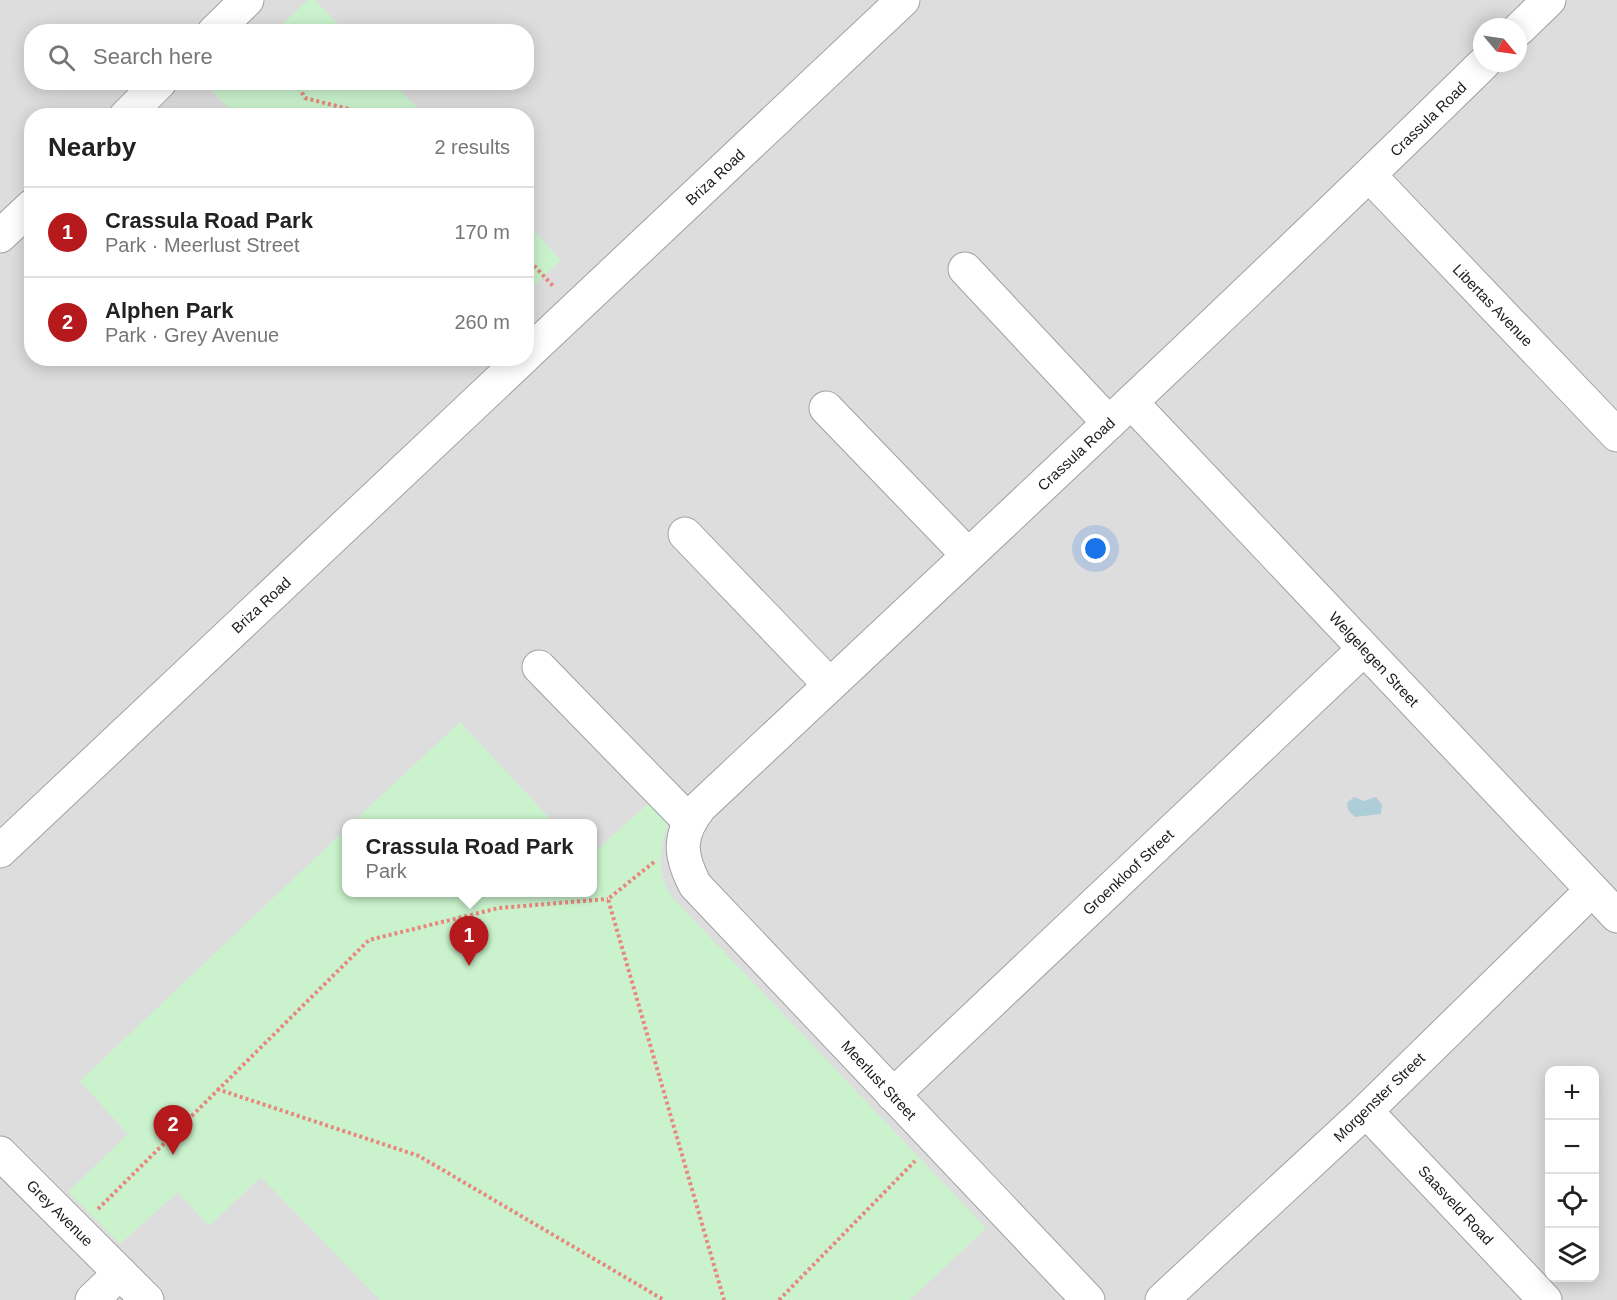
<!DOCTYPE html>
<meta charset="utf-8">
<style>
:root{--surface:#fff;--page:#f2f2f2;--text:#222;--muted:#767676;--line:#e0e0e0;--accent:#b6191c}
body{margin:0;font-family:Helvetica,sans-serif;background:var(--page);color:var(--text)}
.controls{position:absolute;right:18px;bottom:18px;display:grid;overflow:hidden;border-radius:12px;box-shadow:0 3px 15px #0003}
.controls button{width:54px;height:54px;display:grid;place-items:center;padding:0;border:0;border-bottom:2px solid var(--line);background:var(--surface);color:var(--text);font:30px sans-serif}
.compass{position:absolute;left:1473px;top:18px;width:54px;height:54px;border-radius:50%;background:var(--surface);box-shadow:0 3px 15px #0003;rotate:119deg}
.you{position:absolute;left:1096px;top:549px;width:21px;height:21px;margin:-15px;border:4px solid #fff;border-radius:50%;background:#1a73e8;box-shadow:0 0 0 9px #1a73e833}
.badge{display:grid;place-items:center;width:39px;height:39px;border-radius:50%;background:var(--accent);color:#fff;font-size:20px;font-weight:700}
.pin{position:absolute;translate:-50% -50px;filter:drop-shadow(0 2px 3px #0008)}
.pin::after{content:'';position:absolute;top:32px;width:21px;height:18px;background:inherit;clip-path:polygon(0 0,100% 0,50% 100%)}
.popup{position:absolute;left:342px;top:819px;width:255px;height:78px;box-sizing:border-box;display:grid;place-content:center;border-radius:12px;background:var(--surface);filter:drop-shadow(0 2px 4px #0005);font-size:20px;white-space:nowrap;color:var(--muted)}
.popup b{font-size:22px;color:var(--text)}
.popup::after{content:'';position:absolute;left:50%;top:100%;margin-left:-12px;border:12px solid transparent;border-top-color:var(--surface)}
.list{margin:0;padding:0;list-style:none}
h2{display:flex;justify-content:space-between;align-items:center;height:78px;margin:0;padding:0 24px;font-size:26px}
h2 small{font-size:20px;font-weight:400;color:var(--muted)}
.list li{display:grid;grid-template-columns:39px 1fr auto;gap:18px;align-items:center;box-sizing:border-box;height:90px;padding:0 24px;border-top:2px solid var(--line)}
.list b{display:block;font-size:22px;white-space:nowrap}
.list p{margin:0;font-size:20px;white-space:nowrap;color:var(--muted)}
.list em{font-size:20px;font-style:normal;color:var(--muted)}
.icon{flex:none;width:33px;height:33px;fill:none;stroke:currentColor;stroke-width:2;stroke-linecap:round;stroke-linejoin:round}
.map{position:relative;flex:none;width:1617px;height:1300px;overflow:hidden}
.search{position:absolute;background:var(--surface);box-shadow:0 3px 15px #0003;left:24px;top:24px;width:510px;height:66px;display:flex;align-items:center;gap:15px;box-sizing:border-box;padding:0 21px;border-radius:24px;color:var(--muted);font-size:22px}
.panel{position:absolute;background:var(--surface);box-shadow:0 3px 15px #0003;left:24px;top:108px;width:510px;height:258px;border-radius:24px}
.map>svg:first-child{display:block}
.residential{fill:#dedddd;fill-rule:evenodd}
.park{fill:#caf3cd}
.water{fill:#adced7}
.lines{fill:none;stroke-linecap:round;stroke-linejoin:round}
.minor-casing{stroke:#a1a1a1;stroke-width:35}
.path{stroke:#e9877e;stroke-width:4;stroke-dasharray:3 3;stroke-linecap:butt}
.minor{stroke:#fff;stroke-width:33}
.labels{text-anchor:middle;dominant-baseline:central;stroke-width:4.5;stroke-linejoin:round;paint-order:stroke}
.street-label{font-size:15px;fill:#202020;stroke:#fff}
</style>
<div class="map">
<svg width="1617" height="1300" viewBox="0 0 1617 1300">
<rect width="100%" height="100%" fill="#efece7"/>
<path class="residential" d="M 0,0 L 1617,0 L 1617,1300 L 0,1300 ZM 1482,27 L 1518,27 L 1518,63 L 1482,63 ZM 32,32 L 526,32 L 526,82 L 32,82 ZM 32,116 L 526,116 L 526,358 L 32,358 ZM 346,824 L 592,824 L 592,892 L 346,892 ZM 1550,1070 L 1594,1070 L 1594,1278 L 1550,1278 Z"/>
<g class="park">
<path d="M 308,0 L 315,0 L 345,31 L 275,31 Z"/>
<path d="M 221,82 L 393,83 L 425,115 L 235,115 L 212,91 Z"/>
<path d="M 527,223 L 561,260 L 527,293 Z"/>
<path d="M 460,722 L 554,823 L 352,823 Z"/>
<path d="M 651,801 L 668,822 C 661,852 654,869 672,897 L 986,1228 L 910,1300 L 380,1300 L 261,1177 L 209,1226 L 178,1192 L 120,1244 L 68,1192 L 128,1134 L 80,1081 L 346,829 L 346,892 L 592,892 L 592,854 Z"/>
</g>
<path class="water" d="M 1354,797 L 1364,801 L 1376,797 L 1382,805 L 1381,814 L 1355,817 L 1348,810 L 1347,803 Z"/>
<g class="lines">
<g class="minor-casing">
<g id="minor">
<path d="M 1518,30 L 1549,0"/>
<path d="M 214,32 L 247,0"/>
<path d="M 126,116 L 160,82"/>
<path d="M 1370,176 L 1617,435"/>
<path d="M 0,236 L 32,206"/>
<path d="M 965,269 L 1109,423"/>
<path d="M 526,355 L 903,0"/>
<path d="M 1131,402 L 1617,916"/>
<path d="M 826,408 L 968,555"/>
<path d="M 685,534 L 830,685"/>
<path d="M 539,667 L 689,821"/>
<path d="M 0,851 L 523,358"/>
<path d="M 893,1095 L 1364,649"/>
<path d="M 1366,1111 L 1545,1300"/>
<path d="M 0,1153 L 147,1300"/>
<path d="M 92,1300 L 120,1273"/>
<path d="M 1088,1300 L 695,885 C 679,854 678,835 700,807 C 963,560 1227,315 1484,63"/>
<path d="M 1162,1300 L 1366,1111 L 1592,890"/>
</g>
</g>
<g class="path">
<path d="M 296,82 L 305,98 L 376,116"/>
<path d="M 526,257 L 554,287"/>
<path d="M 654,862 L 608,899 L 724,1300"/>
<path d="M 217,1089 L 419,1156 L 664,1300"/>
<path d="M 98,1209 L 369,940 L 499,908 L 608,899"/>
<path d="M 779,1300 L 915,1161"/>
</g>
<use href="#minor" class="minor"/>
</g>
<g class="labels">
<g class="street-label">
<text transform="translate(1428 119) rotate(-44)">Crassula Road</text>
<text transform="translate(715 177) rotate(-43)">Briza Road</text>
<text transform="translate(1493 305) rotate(46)">Libertas Avenue</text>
<text transform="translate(1076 454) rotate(-43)">Crassula Road</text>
<text transform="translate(261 605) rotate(-43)">Briza Road</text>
<text transform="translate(1374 659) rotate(47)">Welgelegen Street</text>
<text transform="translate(1128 872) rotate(-43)">Groenkloof Street</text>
<text transform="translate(879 1080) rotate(47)">Meerlust Street</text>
<text transform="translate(1379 1097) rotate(-44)">Morgenster Street</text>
<text transform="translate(1456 1205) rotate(47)">Saasveld Road</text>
<text transform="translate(60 1213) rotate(45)">Grey Avenue</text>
</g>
</g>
</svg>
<div class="controls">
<button>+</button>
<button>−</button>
<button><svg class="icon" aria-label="locate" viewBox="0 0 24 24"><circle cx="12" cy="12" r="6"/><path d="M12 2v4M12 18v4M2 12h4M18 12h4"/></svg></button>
<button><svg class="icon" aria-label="layers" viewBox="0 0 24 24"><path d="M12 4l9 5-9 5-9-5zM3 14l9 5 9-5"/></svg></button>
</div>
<svg class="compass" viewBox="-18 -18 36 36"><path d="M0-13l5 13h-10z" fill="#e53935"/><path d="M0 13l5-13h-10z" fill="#767676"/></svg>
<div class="you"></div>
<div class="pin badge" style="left:469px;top:966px">1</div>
<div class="popup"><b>Crassula Road Park</b>Park</div>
<div class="pin badge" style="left:173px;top:1155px">2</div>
<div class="search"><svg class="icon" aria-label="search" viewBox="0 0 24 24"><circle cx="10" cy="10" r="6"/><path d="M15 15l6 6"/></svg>Search here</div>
<section class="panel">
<h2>Nearby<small>2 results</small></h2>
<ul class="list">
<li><span class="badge">1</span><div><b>Crassula Road Park</b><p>Park · Meerlust Street</p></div><em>170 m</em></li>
<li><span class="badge">2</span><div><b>Alphen Park</b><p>Park · Grey Avenue</p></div><em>260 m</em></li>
</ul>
</section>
</div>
